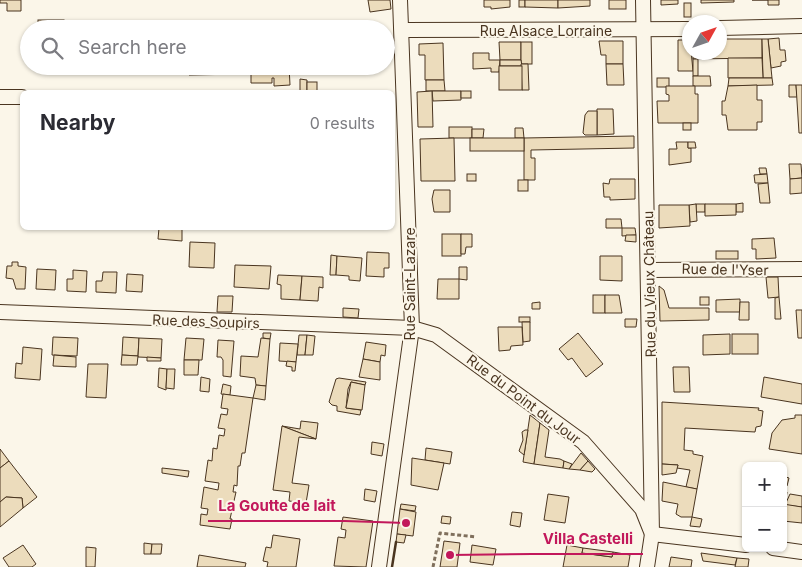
<!DOCTYPE html>
<meta charset="utf-8">
<style>
:root{--surface:#fff;--page:#f2f2f3;--text:#2b2b33;--muted:#7c7c81;--line:#e1e1e2}
body{margin:0;font-family:Inter,sans-serif;background:var(--page);color:var(--text)}
.controls{position:absolute;right:15px;bottom:15px;display:grid;overflow:hidden;border-radius:8px;box-shadow:0 1px 4px #0004}
.controls button{width:45px;height:45px;display:grid;place-items:center;padding:0;border:0;border-bottom:1px solid var(--line);background:var(--surface);color:var(--text);font:25px sans-serif}
.compass{position:absolute;left:682px;top:15px;width:45px;height:45px;border-radius:50%;background:var(--surface);box-shadow:0 1px 4px #0004;rotate:50deg}
.list{margin:0;padding:0;list-style:none}
h2{display:flex;justify-content:space-between;align-items:center;height:65px;margin:0;padding:0 20px;font-size:21px}
h2 small{font-size:16px;font-weight:400;color:var(--muted)}
.icon{flex:none;width:28px;height:28px;fill:none;stroke:currentColor;stroke-width:2;stroke-linecap:round;stroke-linejoin:round}
.map{position:relative;flex:none;width:802px;height:567px;overflow:hidden}
.search{position:absolute;background:var(--surface);box-shadow:0 1px 4px #0004;left:20px;top:20px;width:375px;height:55px;display:flex;align-items:center;gap:12px;box-sizing:border-box;padding:0 18px;border-radius:28px;color:var(--muted);font-size:19px}
.panel{position:absolute;background:var(--surface);box-shadow:0 1px 4px #0004;left:20px;top:90px;width:375px;height:140px;border-radius:8px}
.map>svg:first-child{display:block}
.building{fill:#ecdcbc;stroke:#4a3520}
.lines{fill:none;stroke-linecap:round;stroke-linejoin:round}
.street-casing{stroke:#4a3520;stroke-width:16}
.path{stroke:#7f6f5c;stroke-width:3;stroke-dasharray:4 2.5;stroke-linecap:butt}
.street{stroke:#fbf6e9;stroke-width:14}
.wall{stroke:#4a3520;stroke-width:2.5}
.labels{text-anchor:middle;dominant-baseline:central;stroke-width:4;stroke-linejoin:round;paint-order:stroke}
.street-label{font-size:14px;fill:#4a3520;stroke:#fbf6e9}
.leader{fill:none;stroke:#c2185b;stroke-width:2}
.callout-dot{fill:#c2185b;stroke:#fbf6e9;stroke-width:2}
.callout-label{font-size:15px;text-anchor:middle;font-weight:bold;fill:#c2185b;stroke:#fbf6e9;stroke-width:4;stroke-linejoin:round;paint-order:stroke}
</style>
<div class="map">
<svg width="802" height="567" viewBox="0 0 802 567">
<rect width="100%" height="100%" fill="#fbf6e9"/>
<g class="building">
<path d="M 0,0 L 21,0 L 21,11 L 7,11 L 7,3 L 0,3 Z"/>
<path d="M 368,0 L 390,0 L 391,9 L 370,12 Z"/>
<path d="M 484,0 L 510,0 L 510,7 L 491,9 L 491,7 L 484,7 Z"/>
<rect x="519" y="0" width="6" height="7"/>
<path d="M 525,0 L 558,0 L 558,8 L 525,7 Z"/>
<path d="M 558,0 L 590,0 L 590,6 L 558,8 Z"/>
<rect x="609" y="0" width="17" height="9"/>
<path d="M 661,0 L 678,0 L 678,4 L 661,5 Z"/>
<path d="M 701,0 L 734,0 L 734,2 L 701,3 Z"/>
<path d="M 752,0 L 779,0 L 779,5 L 768,5 L 768,0 Z"/>
<rect x="684" y="3" width="7" height="14"/>
<rect x="38" y="20" width="26" height="9"/>
<path d="M 779,38 L 780,50 L 785,50 L 786,61 L 781,62 L 781,66 L 771,68 L 768,39 Z"/>
<path d="M 720,39 L 762,39 L 762,58 L 693,59 L 693,52 L 720,52 Z"/>
<path d="M 762,39 L 768,39 L 772,78 L 763,78 Z"/>
<path d="M 678,40 L 690,40 L 693,71 L 678,71 Z"/>
<path d="M 599,41 L 623,41 L 623,64 L 606,64 L 606,55 L 601,55 Z"/>
<path d="M 499,42 L 521,42 L 521,60 L 500,60 Z"/>
<rect x="521" y="42" width="11" height="22"/>
<path d="M 443,43 L 444,80 L 425,80 L 425,55 L 419,55 L 419,44 Z"/>
<path d="M 473,53 L 489,53 L 489,60 L 500,60 L 499,72 L 491,72 L 491,68 L 473,69 Z"/>
<path d="M 728,58 L 762,58 L 763,78 L 728,78 Z"/>
<rect x="693" y="59" width="5" height="17"/>
<path d="M 500,60 L 521,60 L 522,66 L 500,66 Z"/>
<path d="M 521,64 L 528,64 L 529,90 L 522,90 Z"/>
<path d="M 606,64 L 623,64 L 624,85 L 607,85 Z"/>
<path d="M 189,66 L 240,66 L 241,74 L 189,75 Z"/>
<path d="M 244,66 L 289,66 L 290,85 L 274,86 L 274,78 L 272,78 L 272,83 L 251,83 L 251,73 L 244,73 Z"/>
<rect x="499" y="66" width="23" height="24"/>
<path d="M 693,76 L 710,76 L 711,86 L 693,86 Z"/>
<rect x="657" y="78" width="12" height="9"/>
<path d="M 729,78 L 772,78 L 773,85 L 728,86 Z"/>
<path d="M 300,79 L 307,80 L 307,92 L 300,92 Z"/>
<path d="M 426,80 L 444,80 L 445,91 L 426,91 Z"/>
<rect x="307" y="82" width="10" height="10"/>
<path d="M 757,85 L 757,100 L 762,100 L 762,122 L 757,122 L 757,130 L 728,130 L 726,115 L 722,115 L 722,101 L 725,101 L 728,86 Z"/>
<path d="M 789,85 L 796,85 L 797,97 L 789,97 Z"/>
<path d="M 796,85 L 802,85 L 802,133 L 799,133 Z"/>
<path d="M 666,86 L 695,86 L 695,94 L 698,94 L 698,123 L 658,123 L 657,101 L 669,101 L 669,95 L 666,94 Z"/>
<path d="M 432,91 L 461,91 L 461,100 L 433,101 Z"/>
<path d="M 432,91 L 433,127 L 418,127 L 417,92 Z"/>
<rect x="461" y="91" width="10" height="7"/>
<path d="M 597,109 L 613,109 L 614,134 L 597,135 Z"/>
<path d="M 588,111 L 597,111 L 597,135 L 585,135 L 583,133 L 585,115 Z"/>
<rect x="683" y="123" width="8" height="7"/>
<rect x="449" y="127" width="23" height="11"/>
<path d="M 515,128 L 523,128 L 524,138 L 515,138 Z"/>
<path d="M 472,129 L 484,129 L 483,138 L 472,138 Z"/>
<path d="M 634,136 L 634,148 L 531,150 L 531,158 L 535,158 L 535,180 L 524,180 L 524,138 Z"/>
<path d="M 454,138 L 455,181 L 421,181 L 420,139 Z"/>
<rect x="470" y="138" width="54" height="13"/>
<path d="M 676,142 L 688,142 L 688,148 L 691,148 L 691,162 L 669,165 L 669,149 L 677,149 Z"/>
<path d="M 688,142 L 695,142 L 696,148 L 688,148 Z"/>
<path d="M 789,164 L 801,164 L 802,178 L 790,179 Z"/>
<path d="M 759,168 L 766,168 L 767,174 L 760,174 Z"/>
<rect x="467" y="174" width="9" height="7"/>
<path d="M 767,174 L 768,183 L 755,183 L 754,175 Z"/>
<path d="M 802,178 L 802,193 L 790,194 L 790,179 Z"/>
<path d="M 610,179 L 635,179 L 635,199 L 610,200 L 610,197 L 604,197 L 603,183 L 609,184 Z"/>
<rect x="518" y="180" width="10" height="11"/>
<path d="M 768,183 L 770,203 L 760,203 L 758,184 Z"/>
<path d="M 434,190 L 450,190 L 450,212 L 434,212 L 432,199 Z"/>
<path d="M 743,203 L 743,212 L 736,212 L 736,204 Z"/>
<rect x="696" y="204" width="9" height="8"/>
<path d="M 696,204 L 697,221 L 690,222 L 689,205 Z"/>
<path d="M 705,204 L 736,204 L 736,215 L 705,216 Z"/>
<path d="M 659,205 L 689,205 L 690,226 L 659,228 Z"/>
<path d="M 606,219 L 621,219 L 622,228 L 606,228 Z"/>
<path d="M 159,228 L 182,228 L 182,241 L 158,239 Z"/>
<path d="M 622,228 L 635,228 L 636,235 L 622,236 Z"/>
<rect x="442" y="234" width="19" height="22"/>
<path d="M 461,234 L 472,234 L 472,247 L 466,247 L 465,254 L 461,254 Z"/>
<path d="M 626,235 L 636,235 L 636,242 L 625,241 Z"/>
<path d="M 774,238 L 776,258 L 756,259 L 756,249 L 752,249 L 752,239 Z"/>
<path d="M 190,242 L 215,243 L 214,268 L 189,267 Z"/>
<rect x="716" y="251" width="22" height="8"/>
<path d="M 367,252 L 389,253 L 389,268 L 384,268 L 384,277 L 366,276 Z"/>
<path d="M 331,255 L 337,256 L 336,275 L 330,275 Z"/>
<path d="M 337,256 L 362,258 L 360,281 L 349,280 L 349,276 L 336,275 Z"/>
<path d="M 600,256 L 622,256 L 622,281 L 600,280 Z"/>
<path d="M 12,262 L 18,262 L 18,266 L 26,267 L 25,289 L 16,289 L 13,279 L 6,278 L 7,266 L 12,266 Z"/>
<path d="M 235,265 L 271,266 L 269,289 L 234,287 Z"/>
<path d="M 459,267 L 467,267 L 467,280 L 459,279 Z"/>
<path d="M 37,269 L 56,270 L 55,290 L 36,289 Z"/>
<path d="M 73,270 L 87,271 L 86,292 L 67,291 L 67,279 L 73,279 Z"/>
<path d="M 103,272 L 117,272 L 116,293 L 96,292 L 96,281 L 102,281 Z"/>
<path d="M 127,274 L 143,275 L 142,292 L 126,291 Z"/>
<path d="M 278,275 L 302,276 L 300,300 L 281,299 L 281,285 L 277,284 Z"/>
<path d="M 302,276 L 323,277 L 323,288 L 319,287 L 318,301 L 300,300 Z"/>
<path d="M 766,277 L 778,277 L 779,297 L 768,298 Z"/>
<path d="M 438,279 L 459,279 L 459,299 L 437,299 Z"/>
<path d="M 659,286 L 664,290 L 669,308 L 709,308 L 709,320 L 660,321 Z"/>
<rect x="593" y="295" width="12" height="18"/>
<path d="M 605,295 L 619,295 L 622,313 L 605,313 Z"/>
<path d="M 218,296 L 233,296 L 232,312 L 217,312 Z"/>
<rect x="700" y="297" width="9" height="8"/>
<path d="M 779,297 L 781,319 L 775,319 L 775,298 Z"/>
<path d="M 740,299 L 740,312 L 716,312 L 716,300 Z"/>
<path d="M 540,302 L 540,309 L 532,309 L 532,303 Z"/>
<path d="M 740,302 L 749,302 L 749,320 L 739,320 Z"/>
<path d="M 343,308 L 359,309 L 358,318 L 343,317 Z"/>
<path d="M 796,310 L 802,310 L 802,338 L 798,338 Z"/>
<rect x="519" y="317" width="11" height="5"/>
<path d="M 625,319 L 637,319 L 636,327 L 625,327 Z"/>
<path d="M 522,322 L 530,322 L 530,341 L 523,342 Z"/>
<path d="M 498,327 L 522,327 L 523,345 L 511,346 L 510,350 L 499,351 Z"/>
<path d="M 263,333 L 271,333 L 270,339 L 263,338 Z"/>
<path d="M 578,333 L 603,364 L 586,377 L 572,358 L 568,360 L 559,349 Z"/>
<path d="M 730,334 L 730,354 L 703,355 L 703,335 Z"/>
<rect x="732" y="334" width="26" height="20"/>
<path d="M 299,335 L 307,335 L 305,355 L 297,355 Z"/>
<path d="M 307,335 L 315,336 L 313,355 L 305,355 Z"/>
<path d="M 53,337 L 78,338 L 77,356 L 52,355 Z"/>
<path d="M 123,337 L 139,338 L 138,356 L 122,355 Z"/>
<path d="M 139,338 L 162,339 L 161,358 L 138,357 Z"/>
<path d="M 186,338 L 204,339 L 202,360 L 184,360 Z"/>
<path d="M 261,338 L 270,339 L 266,386 L 256,385 L 255,378 L 240,376 L 241,356 L 258,357 Z"/>
<path d="M 218,340 L 234,341 L 231,377 L 223,376 L 223,360 L 221,357 L 217,357 Z"/>
<path d="M 366,342 L 386,345 L 385,356 L 381,355 L 380,362 L 363,359 Z"/>
<path d="M 280,343 L 298,344 L 296,362 L 279,361 Z"/>
<path d="M 23,347 L 42,349 L 40,380 L 15,378 L 16,363 L 22,364 Z"/>
<path d="M 54,355 L 76,357 L 76,367 L 53,366 Z"/>
<path d="M 122,355 L 138,356 L 137,365 L 121,365 Z"/>
<path d="M 147,357 L 161,358 L 161,361 L 147,361 Z"/>
<path d="M 363,359 L 380,362 L 380,380 L 359,377 Z"/>
<path d="M 184,360 L 199,360 L 198,375 L 184,375 Z"/>
<path d="M 287,361 L 296,362 L 295,371 L 292,371 L 292,367 L 286,366 Z"/>
<path d="M 88,364 L 108,364 L 106,398 L 86,397 Z"/>
<path d="M 673,367 L 689,367 L 690,392 L 674,392 Z"/>
<path d="M 159,368 L 167,369 L 166,390 L 158,387 Z"/>
<path d="M 167,369 L 175,369 L 174,389 L 166,388 Z"/>
<path d="M 201,377 L 210,379 L 209,392 L 200,391 Z"/>
<path d="M 764,377 L 802,384 L 802,404 L 761,397 Z"/>
<path d="M 339,378 L 366,382 L 365,385 L 351,382 L 348,389 L 346,408 L 361,410 L 360,415 L 337,411 L 337,406 L 332,405 L 329,402 L 336,379 Z"/>
<path d="M 351,382 L 365,385 L 362,410 L 346,408 Z"/>
<path d="M 223,384 L 231,386 L 230,395 L 221,394 Z"/>
<path d="M 256,385 L 266,386 L 265,400 L 253,398 Z"/>
<path d="M 223,394 L 253,398 L 245,453 L 242,453 L 240,466 L 238,466 L 237,486 L 234,485 L 233,492 L 236,492 L 230,519 L 232,519 L 230,529 L 200,525 L 201,514 L 207,515 L 208,509 L 201,508 L 204,487 L 218,490 L 219,483 L 205,481 L 208,460 L 212,461 L 213,448 L 217,449 L 219,435 L 224,436 L 225,429 L 218,428 L 221,414 L 227,415 L 228,409 L 221,408 Z"/>
<path d="M 662,402 L 759,408 L 758,410 L 763,411 L 761,426 L 756,427 L 755,432 L 685,428 L 684,450 L 693,451 L 693,454 L 703,456 L 697,489 L 686,487 L 690,470 L 677,468 L 678,465 L 662,464 Z"/>
<path d="M 530,415 L 540,423 L 534,464 L 523,462 Z"/>
<path d="M 795,415 L 802,415 L 802,454 L 769,449 L 772,433 L 782,420 L 795,418 Z"/>
<path d="M 301,421 L 318,423 L 316,439 L 282,426 L 300,429 Z"/>
<path d="M 540,423 L 549,430 L 545,457 L 560,459 L 564,461 L 563,468 L 534,464 Z"/>
<path d="M 282,426 L 316,439 L 299,437 L 292,483 L 309,485 L 306,503 L 289,501 L 290,492 L 273,490 Z"/>
<path d="M 525,430 L 528,430 L 524,455 L 519,451 L 523,440 L 522,432 Z"/>
<path d="M 372,442 L 384,444 L 382,456 L 371,454 Z"/>
<path d="M 426,448 L 452,452 L 450,464 L 425,460 Z"/>
<path d="M 0,449 L 9,461 L 0,468 Z"/>
<path d="M 581,453 L 588,461 L 580,470 L 569,469 Z"/>
<path d="M 412,458 L 444,463 L 438,490 L 411,485 Z"/>
<path d="M 9,461 L 37,497 L 23,508 L 22,498 L 6,497 L 0,502 L 0,468 Z"/>
<path d="M 564,461 L 572,464 L 569,469 L 563,468 Z"/>
<path d="M 588,461 L 595,469 L 592,472 L 580,470 Z"/>
<path d="M 662,464 L 678,465 L 676,473 L 662,475 Z"/>
<path d="M 162,468 L 189,471 L 188,477 L 162,473 Z"/>
<path d="M 783,476 L 789,478 L 787,486 L 783,485 Z"/>
<path d="M 663,482 L 697,489 L 692,517 L 681,517 L 676,514 L 678,504 L 662,501 Z"/>
<path d="M 365,489 L 377,491 L 375,502 L 364,500 Z"/>
<path d="M 783,491 L 787,492 L 785,505 L 783,504 Z"/>
<path d="M 548,494 L 569,497 L 565,523 L 544,520 Z"/>
<path d="M 790,494 L 802,496 L 802,507 L 785,505 Z"/>
<path d="M 6,497 L 22,498 L 23,508 L 0,527 L 0,502 Z"/>
<path d="M 401,504 L 416,506 L 415,511 L 400,509 Z"/>
<path d="M 783,504 L 802,507 L 802,523 L 783,521 Z"/>
<path d="M 400,509 L 416,512 L 413,536 L 397,534 Z"/>
<path d="M 512,512 L 522,513 L 520,527 L 510,525 Z"/>
<path d="M 442,516 L 451,517 L 450,524 L 441,523 Z"/>
<path d="M 343,517 L 373,521 L 366,567 L 334,566 L 338,537 L 345,538 L 346,530 L 341,529 Z"/>
<path d="M 692,517 L 702,519 L 700,527 L 690,526 Z"/>
<path d="M 397,534 L 406,535 L 404,543 L 396,542 Z"/>
<path d="M 273,535 L 300,539 L 296,567 L 267,567 L 268,562 L 263,561 L 266,547 L 271,548 Z"/>
<path d="M 444,541 L 460,543 L 457,567 L 440,567 Z"/>
<path d="M 144,543 L 152,544 L 151,554 L 144,554 Z"/>
<path d="M 152,544 L 162,544 L 161,554 L 151,554 Z"/>
<path d="M 23,545 L 36,564 L 32,567 L 9,567 L 3,558 Z"/>
<path d="M 472,545 L 496,549 L 493,565 L 470,562 Z"/>
<path d="M 567,545 L 583,548 L 582,553 L 612,557 L 613,552 L 630,555 L 628,567 L 563,567 Z"/>
<path d="M 86,547 L 96,548 L 95,567 L 86,567 Z"/>
<path d="M 583,548 L 613,552 L 612,557 L 582,553 Z"/>
<path d="M 701,553 L 737,558 L 735,565 L 703,561 Z"/>
<path d="M 199,555 L 246,563 L 245,567 L 197,567 Z"/>
<path d="M 671,557 L 692,560 L 691,567 L 669,567 Z"/>
<path d="M 737,558 L 749,559 L 748,567 L 735,567 Z"/>
</g>
<g class="lines">
<g class="street-casing">
<g id="street">
<path d="M 643,0 L 652,534 L 647,567"/>
<path d="M 720,28 L 802,26"/>
<path d="M 403,30 L 690,29"/>
<path d="M 0,97 L 22,97"/>
<path d="M 649,270 L 802,269"/>
<path d="M 0,312 L 412,328 L 436,335 L 583,442 L 642,509 L 652,534 L 746,545"/>
<path d="M 773,548 L 802,552"/>
<path d="M 379,567 L 412,328 L 400,0"/>
</g>
</g>
<path class="path" d="M 433,567 L 440,533 L 476,537"/>
<use href="#street" class="street"/>
<path class="wall" d="M 392,567 L 396,542"/>
</g>
<g class="labels">
<g class="street-label">
<text x="546" y="30">Rue Alsace Lorraine</text>
<text transform="translate(725 269) rotate(1)">Rue de l'Yser</text>
<text transform="translate(409 284) rotate(-90)">Rue Saint-Lazare</text>
<text transform="translate(649 284) rotate(-91)">Rue du Vieux Château</text>
<text transform="translate(206 321) rotate(2)">Rue des Soupirs</text>
<text transform="translate(524 399) rotate(37)">Rue du Point du Jour</text>
</g>
</g>
<path class="leader" d="M406 523L345 521H208M450 555L532 554H643"/>
<g class="callout-dot">
<circle cx="406" cy="523" r="5"/>
<circle cx="450" cy="555" r="5"/>
</g>
<g class="callout-label">
<text x="277" y="511">La Goutte de lait</text>
<text x="588" y="544">Villa Castelli</text>
</g>
</svg>
<div class="controls">
<button>+</button>
<button>−</button>
</div>
<svg class="compass" viewBox="-18 -18 36 36"><path d="M0-13l5 13h-10z" fill="#e53935"/><path d="M0 13l5-13h-10z" fill="#7c7c81"/></svg>
<div class="search"><svg class="icon" aria-label="search" viewBox="0 0 24 24"><circle cx="10" cy="10" r="6"/><path d="M15 15l6 6"/></svg>Search here</div>
<section class="panel">
<h2>Nearby<small>0 results</small></h2>
<ul class="list">
</ul>
</section>
</div>
